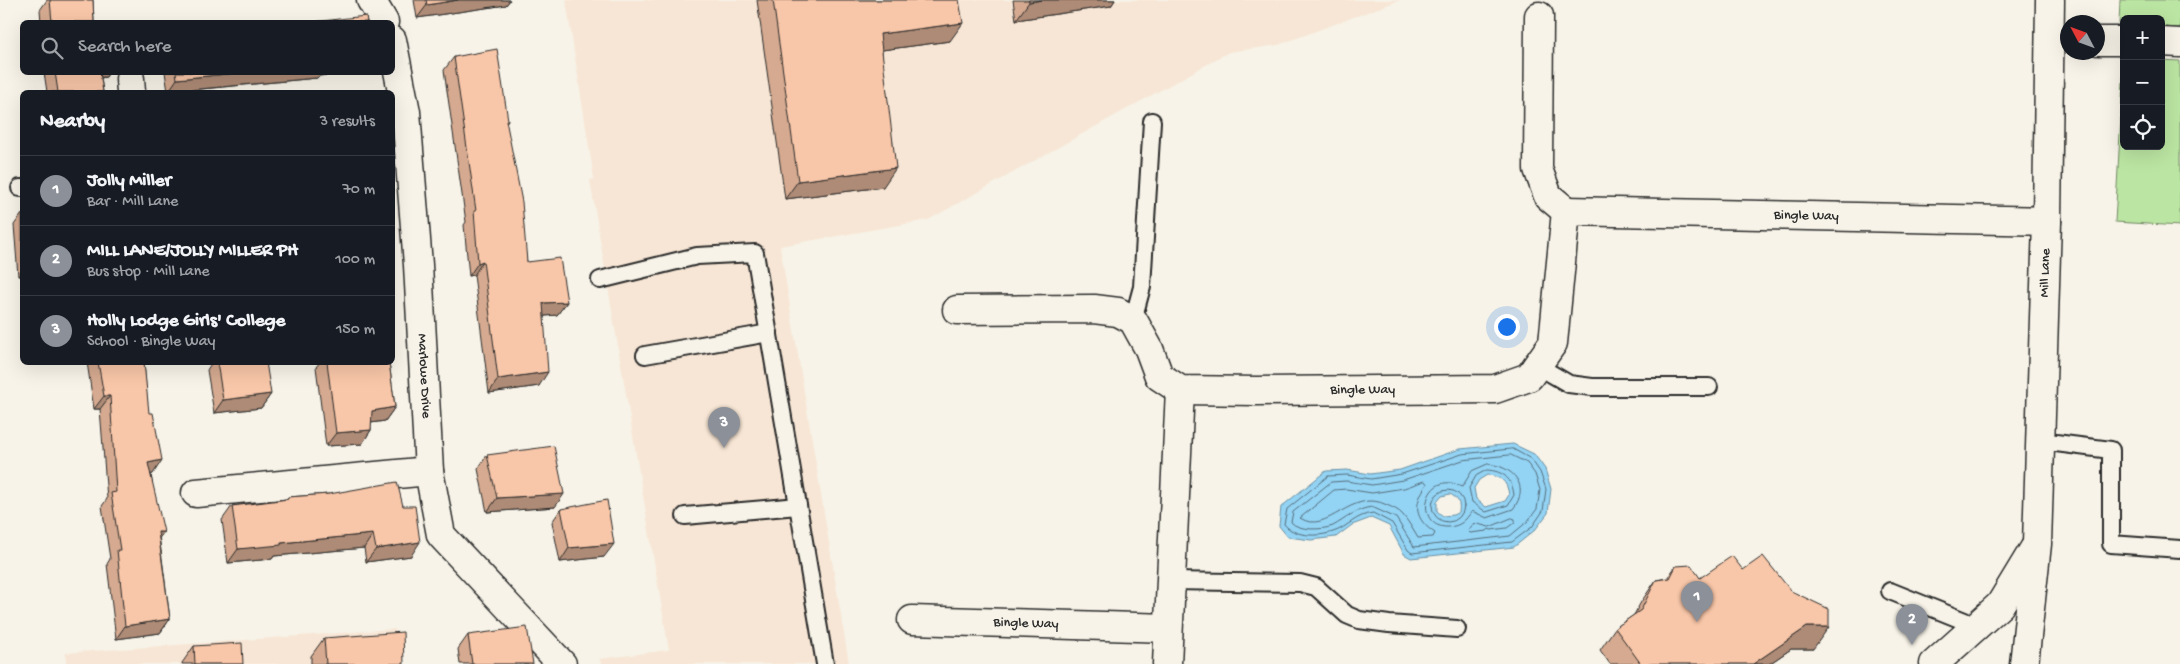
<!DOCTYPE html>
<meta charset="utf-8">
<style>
:root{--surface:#171b24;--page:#20242c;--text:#f1f3f6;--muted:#9ea1a6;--line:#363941;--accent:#8c9099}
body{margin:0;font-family:"Gochi Hand",sans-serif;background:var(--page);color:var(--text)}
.controls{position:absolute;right:15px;top:15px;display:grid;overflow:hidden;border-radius:8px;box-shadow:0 5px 20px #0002}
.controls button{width:45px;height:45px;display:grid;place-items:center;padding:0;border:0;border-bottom:1px solid var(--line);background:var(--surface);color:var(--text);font:25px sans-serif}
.compass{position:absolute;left:2060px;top:15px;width:45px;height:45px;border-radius:50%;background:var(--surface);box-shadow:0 5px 20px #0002;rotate:311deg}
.you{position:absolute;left:1506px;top:326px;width:18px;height:18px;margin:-12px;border:4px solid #fff;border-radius:50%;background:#1a73e8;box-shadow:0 0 0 8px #1a73e833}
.badge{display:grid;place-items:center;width:32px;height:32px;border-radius:50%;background:var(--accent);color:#fff;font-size:16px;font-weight:700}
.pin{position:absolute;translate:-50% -41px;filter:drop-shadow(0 1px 2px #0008)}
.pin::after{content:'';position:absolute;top:26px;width:18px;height:15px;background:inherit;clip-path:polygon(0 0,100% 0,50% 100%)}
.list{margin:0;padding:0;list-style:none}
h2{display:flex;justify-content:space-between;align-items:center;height:65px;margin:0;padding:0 20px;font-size:21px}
h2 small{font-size:16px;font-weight:400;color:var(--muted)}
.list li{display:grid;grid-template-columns:32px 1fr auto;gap:15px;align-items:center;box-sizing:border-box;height:70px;padding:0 20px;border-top:1px solid var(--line)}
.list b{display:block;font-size:19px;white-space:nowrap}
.list p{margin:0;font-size:16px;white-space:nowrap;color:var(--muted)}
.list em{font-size:16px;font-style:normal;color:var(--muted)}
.icon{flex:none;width:28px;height:28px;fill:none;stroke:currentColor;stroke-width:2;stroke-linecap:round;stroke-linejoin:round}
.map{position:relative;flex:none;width:2180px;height:664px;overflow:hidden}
.search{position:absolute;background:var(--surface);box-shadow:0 5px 20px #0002;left:20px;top:20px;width:375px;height:55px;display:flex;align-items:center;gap:12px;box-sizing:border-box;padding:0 18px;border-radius:8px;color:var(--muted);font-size:19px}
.panel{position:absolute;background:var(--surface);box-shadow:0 5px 20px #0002;left:20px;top:90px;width:375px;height:275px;border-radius:8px}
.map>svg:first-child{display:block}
.built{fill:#f7e6d5}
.green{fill:#bbe5a2;stroke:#738866}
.water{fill:#93d3f4;stroke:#6990a4;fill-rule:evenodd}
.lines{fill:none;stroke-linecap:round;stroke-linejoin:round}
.shore{stroke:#556e7b;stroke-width:1}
.service-casing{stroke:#2b2b2b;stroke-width:20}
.minor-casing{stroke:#2b2b2b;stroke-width:31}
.service{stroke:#f7f3e8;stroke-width:16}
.minor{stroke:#f7f3e8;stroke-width:28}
.wall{fill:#d5aa90;stroke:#2b2b2b}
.shaded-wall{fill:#ae8b76;stroke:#2b2b2b}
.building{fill:#f8c6a8;stroke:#2b2b2b}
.labels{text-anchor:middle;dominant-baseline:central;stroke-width:4;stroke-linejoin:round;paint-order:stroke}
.street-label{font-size:14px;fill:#2b2b2b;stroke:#f7f3e8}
</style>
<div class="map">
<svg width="2180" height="664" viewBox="0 0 2180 664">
<rect width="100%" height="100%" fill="#f7f3e8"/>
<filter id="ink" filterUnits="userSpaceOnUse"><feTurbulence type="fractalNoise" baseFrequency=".02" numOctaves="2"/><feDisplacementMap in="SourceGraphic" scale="10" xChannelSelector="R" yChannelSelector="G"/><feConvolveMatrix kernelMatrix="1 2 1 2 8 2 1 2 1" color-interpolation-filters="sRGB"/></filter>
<g filter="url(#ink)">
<g class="built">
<path d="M 566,0 L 1400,0 L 1278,45 L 1229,52 L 928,220 L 780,246 L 849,664 L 602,664 L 599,659 L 669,650 L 590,180 L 594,179 Z"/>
<path d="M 395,629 L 398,664 L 66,664 L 66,653 Z"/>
</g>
<g class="green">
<path d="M 2120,0 L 2180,0 L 2180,28 L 2161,27 L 2161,19 L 2124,19 L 2124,26 L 2119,25 Z"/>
<path d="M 2161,60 L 2180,61 L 2180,226 L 2115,222 L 2124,63 L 2124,146 L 2161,146 Z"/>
</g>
<path class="water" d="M 1513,444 L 1534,454 L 1545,469 L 1551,489 L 1548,513 L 1535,530 L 1514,547 L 1411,558 L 1404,554 L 1389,526 L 1371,518 L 1352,525 L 1336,537 L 1311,540 L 1288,537 L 1279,526 L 1281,507 L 1326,471 L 1347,470 L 1370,474 L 1400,470 L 1460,449 ZM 1487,475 C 1501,476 1507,481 1509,495 L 1505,501 L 1486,507 L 1476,499 L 1474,488 L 1479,480 ZM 1450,494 C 1459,499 1460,503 1459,512 L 1453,515 L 1443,516 L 1437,511 L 1437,502 L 1442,496 Z"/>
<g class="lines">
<g class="shore">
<path d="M 1513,449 L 1531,459 L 1540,472 L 1546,489 L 1543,511 L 1532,527 L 1512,542 L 1412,553 L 1408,550 L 1392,523 L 1373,513 C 1355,515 1347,528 1333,532 C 1318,537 1294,537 1284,524 L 1287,509 L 1328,476 L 1347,475 L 1371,479 L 1402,474 L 1462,454 Z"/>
<path d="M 1511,455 L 1527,463 L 1535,474 L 1540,490 L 1537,509 L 1527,522 L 1510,536 L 1414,547 L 1396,518 L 1372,507 C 1355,509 1346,519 1333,526 C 1323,530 1298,531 1291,522 L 1293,512 L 1331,482 L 1346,481 L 1372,485 L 1403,480 L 1463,460 Z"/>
<path d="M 1488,464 C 1513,466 1531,486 1513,509 L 1487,518 L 1472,511 C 1465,521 1461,526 1448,527 C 1416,528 1422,479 1451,483 C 1455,483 1458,486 1462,487 L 1472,471 Z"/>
<path d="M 1487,470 C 1503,471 1512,478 1514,495 L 1508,505 L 1486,512 L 1472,502 L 1469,488 L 1476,476 Z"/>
<path d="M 1425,481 L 1427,484 C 1413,504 1414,519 1435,533 L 1433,537 L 1418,538 C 1413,530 1409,522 1403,515 C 1399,510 1393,508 1387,505 C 1351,487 1328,536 1300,518 L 1334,490 L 1346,489 L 1372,493 L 1404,488 Z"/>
<circle cx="1448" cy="506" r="16"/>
<path d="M 1512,518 L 1515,519 L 1515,522 L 1507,528 L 1491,530 L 1489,529 L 1487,531 L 1470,533 L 1468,531 L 1474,523 L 1489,527 Z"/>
</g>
<g class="service-casing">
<g id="service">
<path d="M 20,188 L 22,188"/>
<path d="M 600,280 L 697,256 L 755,253 L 825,664"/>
<path d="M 1133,320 L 1142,287 L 1152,121"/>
<path d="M 645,355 L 769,333"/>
<path d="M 1538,366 L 1569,384 L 1592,387 L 1709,387"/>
<path d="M 2040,441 L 2111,450 L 2111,544 L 2180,549"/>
<path d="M 685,516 L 798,506"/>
<path d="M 1171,581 L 1300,583 L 1316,587 L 1347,615 L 1359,620 L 1389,624 L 1457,629"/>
<path d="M 1890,591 L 1977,626"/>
</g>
</g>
<g class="minor-casing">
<g id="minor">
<path d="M 371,0 L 384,22"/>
<path d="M 1539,16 L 1538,169 L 1548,196 L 1566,211"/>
<path id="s1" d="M 392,40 L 406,112 L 418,265 L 429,471 L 441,535 L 562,664"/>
<path d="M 2098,41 L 2124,41"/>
<path d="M 2161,42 L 2180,43"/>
<path d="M 130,79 L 131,92"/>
<path id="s2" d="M 957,310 L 1094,309 L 1118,312 L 1133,320 L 1149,349 L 1159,376 L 1180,390 L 1257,391 L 1495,389 L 1529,377 L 1553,343 L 1566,211 L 2047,221"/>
<path d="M 196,493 L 429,471"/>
<path id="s3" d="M 912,620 L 1168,628"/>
<path d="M 1167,664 L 1180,390"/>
<path d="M 1934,664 L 2000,605 L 2034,549"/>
<path id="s4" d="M 2024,664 L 2037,544 L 2047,221 L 2050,0"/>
</g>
</g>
<use href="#service" class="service"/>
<use href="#minor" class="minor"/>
</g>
<g class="wall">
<path d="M 47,0 L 93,0 L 94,22 L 41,22 L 40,10 Z"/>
<path d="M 414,0 L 510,0 L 506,5 L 417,18 Z"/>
<path d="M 757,0 L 959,0 L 950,41 L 882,50 L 883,187 L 785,199 Z"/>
<path d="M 1013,0 L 1115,0 L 1111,6 L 1016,20 Z"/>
<path d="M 454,57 L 508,120 L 506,123 L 527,262 L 567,302 L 557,315 L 544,316 L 539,386 L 489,393 L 474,275 L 469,276 L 464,225 L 466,222 L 444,70 Z"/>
<path d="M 44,72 L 109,72 L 106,77 L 101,78 L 103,92 L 47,92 Z"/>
<path d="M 165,72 L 354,72 L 319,76 L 317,78 L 171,92 L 168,92 Z"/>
<path d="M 22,214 L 22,276 L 18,276 L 14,225 Z"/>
<path d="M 87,362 L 144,362 L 153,474 L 151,474 L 170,619 L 160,633 L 116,639 L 107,564 L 110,559 L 102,506 L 107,499 L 100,409 L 94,409 Z"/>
<path d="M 212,362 L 217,362 L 271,394 L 261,408 L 214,413 L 207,370 Z"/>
<path d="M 320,362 L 389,362 L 395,407 L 385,421 L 371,423 L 371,430 L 362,444 L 326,446 L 316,367 Z"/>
<path d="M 487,455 L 555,507 L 487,512 L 478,469 Z"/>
<path d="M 329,494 L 411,556 L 366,562 L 364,548 L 274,556 L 272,559 L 228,563 L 222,520 L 232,506 L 286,499 L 288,497 Z"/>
<path d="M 561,509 L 604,557 L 560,562 L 552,522 Z"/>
<path d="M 1676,566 L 1700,578 L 1743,570 L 1813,649 L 1791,649 L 1769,664 L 1610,664 L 1600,650 L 1615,628 L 1634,615 L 1641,602 L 1656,580 L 1667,578 Z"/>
<path d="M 468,635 L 533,664 L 460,664 L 458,649 Z"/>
<path d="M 324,638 L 404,664 L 311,664 L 311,656 Z"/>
<path d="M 194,646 L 243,664 L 182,664 L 182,663 Z"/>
</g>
<g class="shaded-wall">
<path d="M 458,0 L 510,0 L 506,5 L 417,18 L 427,5 Z"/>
<path d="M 1042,0 L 1115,0 L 1111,6 L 1016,20 L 1029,2 Z"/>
<path d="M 963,23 L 950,41 L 867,52 L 880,34 Z"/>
<path d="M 94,72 L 109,72 L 106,77 L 90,78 Z"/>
<path d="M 247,72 L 354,72 L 319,76 L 317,78 L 168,92 L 177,79 Z"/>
<path d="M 896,168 L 883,187 L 785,199 L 798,181 Z"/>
<path d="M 483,261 L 474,275 L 469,276 L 478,263 Z"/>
<path d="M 22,270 L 22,276 L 18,276 Z"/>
<path d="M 567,302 L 557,315 L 534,317 L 543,303 Z"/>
<path d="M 548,372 L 539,386 L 489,393 L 498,379 Z"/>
<path d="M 271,394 L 261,408 L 214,413 L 223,400 Z"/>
<path d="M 104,396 L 110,396 L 100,409 L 94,409 Z"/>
<path d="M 395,407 L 385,421 L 363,424 L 372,411 Z"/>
<path d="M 371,430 L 362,444 L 326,446 L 336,433 Z"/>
<path d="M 162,460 L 153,474 L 139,476 L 148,463 Z"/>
<path d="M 564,494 L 555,507 L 487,512 L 497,498 Z"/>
<path d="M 158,532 L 164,532 L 154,545 Z"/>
<path d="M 373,534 L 364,548 L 274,556 L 272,559 L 228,563 L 238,549 L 281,543 Z"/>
<path d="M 420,542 L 411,556 L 366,562 L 376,549 Z"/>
<path d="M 614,544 L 604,557 L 560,562 L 569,548 Z"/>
<path d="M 170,619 L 160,633 L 116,639 L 125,626 Z"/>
<path d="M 1807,627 L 1829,627 L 1813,649 L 1791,649 L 1769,664 L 1753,664 Z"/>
</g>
<g class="building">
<path d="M 50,0 L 93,0 L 94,22 L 52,22 Z"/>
<path d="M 426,0 L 458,0 L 427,5 Z"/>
<path d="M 773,0 L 959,0 L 963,23 L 880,34 L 896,168 L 798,181 Z"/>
<path d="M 1029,0 L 1042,0 L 1029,2 Z"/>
<path d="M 366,16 L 367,22 L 312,22 Z"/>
<path d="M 497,49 L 508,120 L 506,120 L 522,202 L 527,262 L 560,258 L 567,302 L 543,303 L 548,372 L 498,379 L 483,261 L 478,263 L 474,211 L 476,211 L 454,57 Z"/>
<path d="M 55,72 L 100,72 L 103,92 L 58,92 Z"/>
<path d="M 176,72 L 247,72 L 177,79 Z"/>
<path d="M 98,362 L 144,362 L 149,413 L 153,413 L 162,460 L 148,463 L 164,532 L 158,532 L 170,619 L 125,626 L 117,550 L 120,550 L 111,493 L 116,492 L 110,396 L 104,396 Z"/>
<path d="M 217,362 L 266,362 L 271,394 L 223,400 Z"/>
<path d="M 327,362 L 389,362 L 395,407 L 372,411 L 371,430 L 336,433 Z"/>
<path d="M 554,446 L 564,494 L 497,498 L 487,455 Z"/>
<path d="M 397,482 L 403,506 L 415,506 L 420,542 L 376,549 L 373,534 L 281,543 L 281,545 L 238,549 L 232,506 L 288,499 L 288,497 L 329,494 Z"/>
<path d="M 607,500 L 614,544 L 569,548 L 561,509 Z"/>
<path d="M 1732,556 L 1743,570 L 1763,556 L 1791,591 L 1829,609 L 1829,627 L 1807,627 L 1753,664 L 1641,664 L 1615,628 L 1641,610 L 1656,580 L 1670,578 L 1676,566 L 1691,565 L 1700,578 Z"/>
<path d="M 527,627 L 533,664 L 472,664 L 468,635 Z"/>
<path d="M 403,632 L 404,664 L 326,664 L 324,638 Z"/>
<path d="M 242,643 L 243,664 L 195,664 L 194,646 Z"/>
</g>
</g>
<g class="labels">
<g class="street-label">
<text stroke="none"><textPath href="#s2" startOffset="1031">Bingle Way</textPath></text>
<text stroke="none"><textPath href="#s4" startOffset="392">Mill Lane</textPath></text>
<text stroke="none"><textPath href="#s1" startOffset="338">Marlowe Drive</textPath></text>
<text stroke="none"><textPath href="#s2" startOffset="448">Bingle Way</textPath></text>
<text stroke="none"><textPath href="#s3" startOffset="114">Bingle Way</textPath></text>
</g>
</g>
</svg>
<div class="controls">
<button>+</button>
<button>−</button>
<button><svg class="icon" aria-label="locate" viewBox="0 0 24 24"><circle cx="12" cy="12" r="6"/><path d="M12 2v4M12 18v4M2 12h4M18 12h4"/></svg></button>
</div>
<svg class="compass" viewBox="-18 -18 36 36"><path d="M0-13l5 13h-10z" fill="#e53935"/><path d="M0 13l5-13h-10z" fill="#9ea1a6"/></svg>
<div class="you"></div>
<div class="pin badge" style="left:1697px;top:622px">1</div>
<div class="pin badge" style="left:1912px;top:645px">2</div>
<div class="pin badge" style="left:724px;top:448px">3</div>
<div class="search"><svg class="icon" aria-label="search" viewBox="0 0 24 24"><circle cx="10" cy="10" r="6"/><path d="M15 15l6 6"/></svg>Search here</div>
<section class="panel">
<h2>Nearby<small>3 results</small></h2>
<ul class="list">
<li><span class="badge">1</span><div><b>Jolly Miller</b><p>Bar · Mill Lane</p></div><em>70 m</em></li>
<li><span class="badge">2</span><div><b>MILL LANE/JOLLY MILLER PH</b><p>Bus stop · Mill Lane</p></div><em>100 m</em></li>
<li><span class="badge">3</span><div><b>Holly Lodge Girls' College</b><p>School · Bingle Way</p></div><em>150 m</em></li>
</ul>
</section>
</div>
